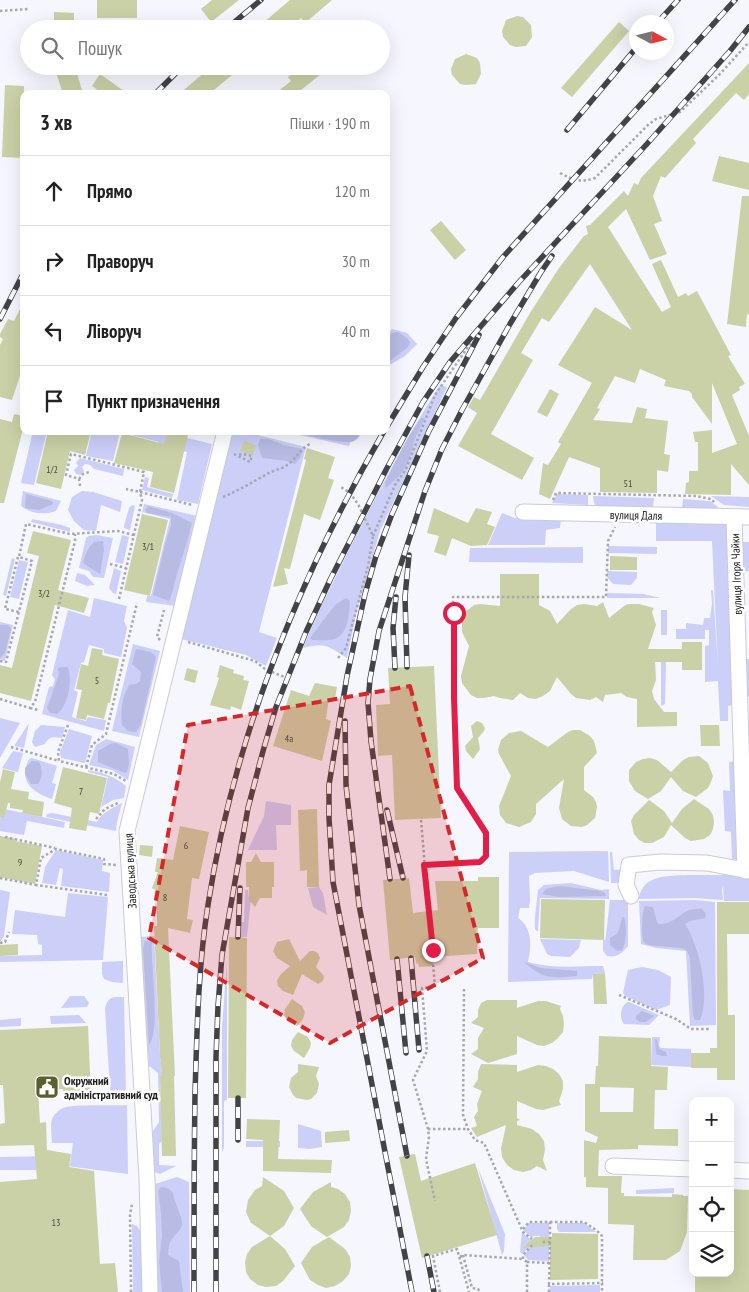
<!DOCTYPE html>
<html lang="uk">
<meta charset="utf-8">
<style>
:root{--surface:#fff;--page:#f6f6f6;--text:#222;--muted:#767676;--line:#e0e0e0}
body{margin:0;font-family:"PT Sans Narrow",sans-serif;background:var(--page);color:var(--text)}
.controls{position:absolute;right:15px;bottom:15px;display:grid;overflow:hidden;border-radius:10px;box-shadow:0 5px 20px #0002}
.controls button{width:45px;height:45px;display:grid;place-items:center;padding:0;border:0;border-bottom:1px solid var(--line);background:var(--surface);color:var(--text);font:25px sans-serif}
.compass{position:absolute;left:629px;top:15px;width:45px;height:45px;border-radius:50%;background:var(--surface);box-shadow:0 5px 20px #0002;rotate:97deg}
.stop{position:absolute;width:15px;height:15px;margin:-11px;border:4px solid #e11d48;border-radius:50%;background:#fff}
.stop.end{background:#e11d48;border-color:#fff;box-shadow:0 1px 5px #0008}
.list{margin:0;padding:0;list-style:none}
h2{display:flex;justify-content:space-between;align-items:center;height:65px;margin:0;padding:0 20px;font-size:21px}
h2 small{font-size:16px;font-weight:400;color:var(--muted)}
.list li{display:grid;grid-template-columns:32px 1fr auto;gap:15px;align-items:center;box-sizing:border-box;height:70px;padding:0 20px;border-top:1px solid var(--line)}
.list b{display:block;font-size:19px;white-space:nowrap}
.list em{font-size:16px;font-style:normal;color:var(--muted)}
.icon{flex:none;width:28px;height:28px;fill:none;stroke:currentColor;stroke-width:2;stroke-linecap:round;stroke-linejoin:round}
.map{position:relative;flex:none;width:749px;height:1292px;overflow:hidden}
.search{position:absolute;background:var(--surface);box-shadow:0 5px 20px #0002;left:20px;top:20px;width:370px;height:55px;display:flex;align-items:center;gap:12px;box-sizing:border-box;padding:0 18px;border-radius:28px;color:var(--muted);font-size:19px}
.panel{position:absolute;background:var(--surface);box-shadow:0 5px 20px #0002;left:20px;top:90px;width:370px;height:345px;border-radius:10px}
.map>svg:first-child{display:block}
.green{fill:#cccff8}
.forest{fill:#b8bbe3}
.building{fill:#cad1a7;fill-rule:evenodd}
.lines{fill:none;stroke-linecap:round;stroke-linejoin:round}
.minor-casing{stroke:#cacbd5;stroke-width:17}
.path{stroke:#a7a7ad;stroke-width:2.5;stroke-dasharray:2.5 2.5;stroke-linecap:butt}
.minor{stroke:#fff;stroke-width:15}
.rail-casing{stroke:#424347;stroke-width:5.5}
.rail{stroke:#fff;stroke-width:4;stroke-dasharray:11;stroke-linecap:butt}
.route{stroke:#e11d48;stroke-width:6}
.marked{fill:#d62828;fill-opacity:0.2;stroke:#d62828;stroke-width:4;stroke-dasharray:10 6;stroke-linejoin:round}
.labels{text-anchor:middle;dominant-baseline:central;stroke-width:5;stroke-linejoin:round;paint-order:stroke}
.number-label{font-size:10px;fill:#464840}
.street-label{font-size:12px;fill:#1a1a1d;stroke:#fff}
.poi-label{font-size:12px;font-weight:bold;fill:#1a1a1d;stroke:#fff;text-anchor:start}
</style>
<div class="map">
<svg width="749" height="1292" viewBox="0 0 749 1292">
<rect width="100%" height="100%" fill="#f5f6fe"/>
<g class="green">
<path d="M 392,329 L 407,333 L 417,344 L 405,356 L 386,367 L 386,336 Z"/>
<path d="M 440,385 L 447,387 L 380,531 L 356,614 L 347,658 C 328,646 325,642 303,648 C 319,609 338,572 357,534 C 383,483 409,433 440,385 Z"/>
<path d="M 33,431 L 47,431 L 34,485 L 21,483 Z"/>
<path d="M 92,431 L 167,431 L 167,433 L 212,444 L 198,504 L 177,500 L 187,452 L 158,445 L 159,442 L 120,432 L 113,461 L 86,456 Z"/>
<path d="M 234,431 L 242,431 L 306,447 L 259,632 L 277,638 L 266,666 L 246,655 L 181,639 L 230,440 Z"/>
<path d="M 281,431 L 354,431 L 349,446 Z"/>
<path d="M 80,458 L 124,469 L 123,476 L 94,469 L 90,465 L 85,464 L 82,467 L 84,471 L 81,475 L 76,474 L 74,470 L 78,466 L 76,462 Z"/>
<path d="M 145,477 L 149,478 L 147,487 L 173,494 L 172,498 L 142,490 Z"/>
<path d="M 23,491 L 61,501 L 56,511 C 44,515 31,514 21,506 Z"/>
<path d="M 82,491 L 93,492 L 122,501 L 120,512 L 101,505 L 96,531 L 84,530 L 74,521 L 68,510 L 72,497 Z"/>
<path d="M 557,494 L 588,495 L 588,505 L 552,503 Z"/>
<path d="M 593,496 L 654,498 L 653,507 L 595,506 Z"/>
<path d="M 711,496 L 749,497 L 749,507 L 724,505 Z"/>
<path d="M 683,499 L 710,501 L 718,507 L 718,510 L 682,508 Z"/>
<path d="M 144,504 L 198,516 L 176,606 L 146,602 L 147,596 L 151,596 L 170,519 L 142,512 Z"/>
<path d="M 132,505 L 135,506 L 130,530 L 124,528 L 124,526 L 129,508 Z"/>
<path d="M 502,513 L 515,518 L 561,517 L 560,528 L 546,530 L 545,545 L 488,545 Z"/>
<path d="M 656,517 L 724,522 L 728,528 L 735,705 L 728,706 L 728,721 L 720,721 L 718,681 L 705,682 L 705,646 L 709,645 L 709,630 L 705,630 L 705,639 L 676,639 L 676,629 L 686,629 L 686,623 L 703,625 L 704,618 L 710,618 L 712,604 L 711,590 L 713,590 L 718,667 L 712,541 L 656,541 Z"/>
<path d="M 32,519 L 62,525 L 70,528 L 70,532 L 31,522 Z"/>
<path d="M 96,535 L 113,538 L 104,578 L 93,577 L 89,571 L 79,568 L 86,538 L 89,536 Z"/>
<path d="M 122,535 L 129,537 L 123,564 L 115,562 Z"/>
<path d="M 741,542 L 749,542 L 749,571 L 741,572 Z"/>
<path d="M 608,546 L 657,547 L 657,554 L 608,553 Z"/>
<path d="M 583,547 L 583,563 L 469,562 L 470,548 Z"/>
<path d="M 12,558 L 15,559 L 6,596 L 3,595 Z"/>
<path d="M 19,560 L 28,562 L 19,599 L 10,597 Z"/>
<path d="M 114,568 L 121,571 L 116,594 L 113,593 L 109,588 Z"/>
<path d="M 607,571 L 637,572 L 637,578 L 631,585 L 613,584 L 607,577 Z"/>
<path d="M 77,573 L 85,575 L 95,585 L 87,586 L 75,581 Z"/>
<path d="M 607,593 L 643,594 L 661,598 L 607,598 Z"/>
<path d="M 94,598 L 127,606 L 124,621 L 127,628 L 121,657 L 104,653 L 104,649 L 89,645 L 84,662 L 81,663 L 74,690 L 78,692 L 72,717 L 86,721 L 88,717 L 106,720 L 104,731 L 42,714 L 49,687 L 53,686 L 55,679 L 52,675 L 68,610 L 90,617 Z"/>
<rect x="661" y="610" width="6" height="25"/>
<path d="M 0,622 L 13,625 L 5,661 L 0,659 Z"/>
<path d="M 133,644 L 160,651 L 139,737 L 112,731 Z"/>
<path d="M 745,659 L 749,659 L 749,697 L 746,697 Z"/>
<path d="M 661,662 L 666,662 L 665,704 L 661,706 Z"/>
<path d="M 0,718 L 20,723 L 0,758 Z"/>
<path d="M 29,723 L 24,748 L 14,746 Z"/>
<path d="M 41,725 L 65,727 L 62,738 C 54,737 49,736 45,744 L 35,747 L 32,742 L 35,731 Z"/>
<path d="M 69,729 L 92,736 L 85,763 L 61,758 L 60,752 Z"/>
<path d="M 106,739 L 135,747 L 128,780 L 112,770 L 89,765 L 96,745 Z"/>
<path d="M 13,751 L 23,753 L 18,772 L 2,768 Z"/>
<path d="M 32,758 L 57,766 L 52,783 L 56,784 L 52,799 C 32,792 18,781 29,759 Z"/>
<path d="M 736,761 L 739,860 L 732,859 L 731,832 L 725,831 L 723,790 L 730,791 L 729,762 Z"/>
<path d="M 88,770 C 104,773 114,776 126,786 L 124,798 L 113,800 L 101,807 L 108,777 L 88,772 Z"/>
<path d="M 266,801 L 291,805 L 291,825 L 276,825 L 277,850 L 248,850 L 264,816 Z"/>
<path d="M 122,803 L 117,822 L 116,831 L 46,817 L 47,814 L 52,813 L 97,822 C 102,812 113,808 122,803 Z"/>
<path d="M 0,808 L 65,822 L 64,828 L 27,821 L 24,835 L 0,831 Z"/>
<path d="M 56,850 L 103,860 L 102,871 L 110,873 L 109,892 L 61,886 L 63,869 L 60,868 L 56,885 L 42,883 L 45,867 Z"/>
<path d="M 608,851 L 609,882 L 574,871 L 535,873 L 529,876 L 530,900 L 529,908 L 520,908 L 518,918 C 532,927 532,946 528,962 C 552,969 578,966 603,966 L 605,973 L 593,974 L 592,979 L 508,982 L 509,852 Z"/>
<path d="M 610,852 L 612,852 L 614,870 L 626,869 L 619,883 L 611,883 Z"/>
<path d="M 688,875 L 738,875 L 749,877 L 749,901 L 724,901 L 723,885 L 722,890 L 723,900 L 695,898 L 639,899 C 642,874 669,876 688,875 Z"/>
<path d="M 571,883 L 601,890 L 609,889 L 609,899 L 540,898 L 538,932 L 535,929 C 534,916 537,903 538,890 L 544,885 Z"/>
<path d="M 319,887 L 323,893 L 327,915 L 313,907 L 308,888 Z"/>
<path d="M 0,890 L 10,892 L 4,936 L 0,942 Z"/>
<path d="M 245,890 L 248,890 L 249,898 L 251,899 L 247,937 L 240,937 L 240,922 L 244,922 Z"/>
<path d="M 68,893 L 108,897 L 103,960 L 0,962 L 0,956 L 42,955 L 42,945 L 38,944 L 37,935 L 12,934 L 15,910 L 65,917 Z"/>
<path d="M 610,900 L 628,900 L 628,946 C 622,953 617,958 607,956 L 603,951 L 603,940 L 605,940 L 606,935 Z"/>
<path d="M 695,900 L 715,902 L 716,1025 L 690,1026 L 686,951 L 656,948 L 641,944 L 639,901 Z"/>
<path d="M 154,936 L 160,1056 L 162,1074 L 160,1076 L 162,1141 L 159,1144 L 159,1165 L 176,1166 L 160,1174 L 154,1172 L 153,1131 L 159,1122 L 158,1073 L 149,1066 L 140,937 Z"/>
<path d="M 540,939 L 581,940 L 579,948 L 570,957 L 551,956 L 547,954 Z"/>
<path d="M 123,961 L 123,983 L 112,982 L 104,979 L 102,974 L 102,962 Z"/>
<path d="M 227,962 L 227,1100 L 224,1101 L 224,1148 L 222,1152 L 222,1027 Z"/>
<path d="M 642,967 L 658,970 L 671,977 L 670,1005 L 656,1010 L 625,996 L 623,993 L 628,970 Z"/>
<path d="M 70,996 L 84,996 L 89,1003 L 87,1007 L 61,1008 Z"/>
<path d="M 124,997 L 126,1097 C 118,1097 114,1096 110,1090 L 105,1009 C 108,996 112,997 124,997 Z"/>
<path d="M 628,1002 L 629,1002 L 659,1015 L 649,1025 L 624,1024 C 619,1018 620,1006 628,1002 Z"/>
<path d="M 79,1015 L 86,1023 L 51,1024 L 50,1016 Z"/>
<path d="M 21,1018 L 21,1026 L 0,1027 L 0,1020 Z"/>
<path d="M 652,1037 L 660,1037 L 659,1046 L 661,1048 L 691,1049 L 691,1067 L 651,1065 Z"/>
<path d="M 127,1105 L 128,1174 L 36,1162 L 36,1170 L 0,1170 L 0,1157 L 53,1156 L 53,1161 L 70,1164 L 73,1143 L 52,1143 C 52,1136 50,1126 52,1119 C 54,1114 59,1110 63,1108 C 74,1104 113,1106 127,1105 Z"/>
<path d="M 298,1124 L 321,1131 L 322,1147 L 310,1149 L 298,1148 Z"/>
<rect x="246" y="1141" width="34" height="6"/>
<path d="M 478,1168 L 505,1234 L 504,1251 L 502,1255 Z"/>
<path d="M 177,1177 L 189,1182 L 190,1292 L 158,1292 L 155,1184 Z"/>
<path d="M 674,1188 L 674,1193 L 636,1194 L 636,1190 Z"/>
<path d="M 529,1223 L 549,1223 L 549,1241 L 539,1236 L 534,1236 L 532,1238 L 523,1230 Z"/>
<path d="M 557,1223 L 584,1223 L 596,1232 L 559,1232 L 557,1229 Z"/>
<path d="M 132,1224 L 137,1226 L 143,1235 L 144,1292 L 133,1292 Z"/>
<path d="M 522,1232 L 531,1240 L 531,1245 L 522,1254 L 520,1252 Z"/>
<path d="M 549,1243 L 549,1261 L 528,1260 L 524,1255 L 532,1245 L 539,1247 Z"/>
<path d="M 600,1285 L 600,1292 L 550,1292 L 550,1286 Z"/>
</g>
<g class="forest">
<path d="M 398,332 L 407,338 L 410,342 L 408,347 L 386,364 L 386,339 L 392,333 Z"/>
<path d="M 421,418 L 425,418 L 416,436 L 409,460 L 405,468 L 398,477 L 386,488 L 385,483 C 396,461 406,438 421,418 Z"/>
<path d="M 294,431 C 307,431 319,434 332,434 L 334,431 L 359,431 L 360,435 C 358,438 357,439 354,441 C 344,445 305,435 294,431 Z"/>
<path d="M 260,439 L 268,439 L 284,445 L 303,449 L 300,458 L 295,464 L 286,461 L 262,458 L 258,445 Z"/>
<path d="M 26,494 L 52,501 L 53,504 L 39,510 L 25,508 Z"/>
<path d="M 148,506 L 172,513 L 192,523 C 188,541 182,557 177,574 C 174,584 173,592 169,601 L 153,595 L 165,544 L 171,525 L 171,517 L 147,513 L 145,510 Z"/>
<path d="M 103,541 L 104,550 L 100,574 L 83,563 C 85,554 88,548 94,542 Z"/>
<path d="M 346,598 L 350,601 C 349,616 348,639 329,640 C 323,641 318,640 312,640 L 310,638 L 335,605 Z"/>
<path d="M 0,625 L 8,625 L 11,629 L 5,653 L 0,658 Z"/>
<path d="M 136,649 L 151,652 L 156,657 L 141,724 L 136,732 L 128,731 L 122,725 C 121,709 121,700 129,685 L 136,684 L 140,681 L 141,672 L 132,664 Z"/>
<path d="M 61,667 L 68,667 C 72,681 69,705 57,714 L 50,713 L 47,708 L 59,674 L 58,668 Z"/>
<path d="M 116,743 L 128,749 L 129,764 L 127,772 L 125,773 L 98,762 L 98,751 L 110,744 Z"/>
<path d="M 32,761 L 39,762 C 43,771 43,776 38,784 L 31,784 L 25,774 L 25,768 Z"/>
<path d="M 559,886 L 601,891 L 605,893 L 606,896 L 560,897 L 542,894 L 546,889 Z"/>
<path d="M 645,906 L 653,907 L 657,922 L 659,924 C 679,924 681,906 702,909 L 706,914 L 705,918 L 690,921 L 685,924 C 699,945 711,996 700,1020 L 695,1020 L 693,1015 L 690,958 C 688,952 687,949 681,948 L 648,945 C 645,943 644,944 643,939 C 641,933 642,911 645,906 Z"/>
<path d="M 622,917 L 624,917 C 627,927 627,941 622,950 L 617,951 L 610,945 L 610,938 L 618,933 Z"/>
<path d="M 145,941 L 152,942 C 150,963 161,1031 149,1045 L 143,949 Z"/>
<path d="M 524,962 L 541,968 L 577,971 L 577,976 C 553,978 544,980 524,962 Z"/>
<path d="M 642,1011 L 654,1016 L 646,1022 L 640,1022 L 636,1019 L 636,1016 Z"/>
<path d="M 655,1039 L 657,1040 L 659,1049 L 666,1052 L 667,1056 L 662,1056 L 656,1054 Z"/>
<path d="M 161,1187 L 168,1188 L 173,1193 C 174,1202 183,1218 182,1225 C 180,1232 173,1236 170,1242 C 168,1246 169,1251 168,1255 L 179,1261 L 183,1292 L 162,1292 L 159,1261 L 162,1236 L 161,1212 L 158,1191 Z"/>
</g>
<g class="building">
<rect x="97" y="0" width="40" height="18"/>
<path d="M 212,0 L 239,0 L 211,22 L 201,9 Z"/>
<path d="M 290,0 L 332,0 L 305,23 L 301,18 L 288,29 L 256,29 Z"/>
<path d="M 54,12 L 74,13 L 74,29 L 54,29 Z"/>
<path d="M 517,16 L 523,17 L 531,25 L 532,37 L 526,46 L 516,47 L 510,45 L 503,37 L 502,31 L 506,20 Z"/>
<path d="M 619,22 L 629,31 L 572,97 L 561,88 Z"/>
<path d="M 466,54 L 477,58 L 480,63 L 481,74 L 476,84 L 466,85 L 460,84 L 452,75 L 451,69 L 455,59 Z"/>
<path d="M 749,63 L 749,94 L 744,100 L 736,93 L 693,139 L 696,143 L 665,178 L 661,176 L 653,196 L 662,221 L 654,224 L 667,254 L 650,260 L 626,209 L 608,227 L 662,312 L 671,307 L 652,264 L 661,260 L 678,297 L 686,293 L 688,296 L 697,291 L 704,304 L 731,355 L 728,356 L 745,384 L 739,387 L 740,390 L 732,395 L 749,436 L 749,485 L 731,464 L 731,495 L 685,494 L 686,483 L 689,482 L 689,471 L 698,471 L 698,442 L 695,442 L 693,432 L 712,430 L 712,453 L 737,444 L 712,383 L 712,424 L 692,397 L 692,394 L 689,391 L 664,386 L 666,380 L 640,369 L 635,383 L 615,376 L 597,408 L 600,409 L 593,420 L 632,423 L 637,407 L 647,409 L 645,418 L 668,421 L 664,454 L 670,455 L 668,472 L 657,470 L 657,493 L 600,492 L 600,468 L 569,457 L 550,499 L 539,494 L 543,463 L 548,465 L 561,444 L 558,442 L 592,383 L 558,365 L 595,307 L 632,330 L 590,264 L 549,322 L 542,318 L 521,353 L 533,360 L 491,434 L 534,458 L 522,480 L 458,446 L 477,413 L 468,407 L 474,397 L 480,400 L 530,313 L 559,268 L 584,236 L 588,234 L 586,226 L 590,225 L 624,191 L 628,196 L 634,183 L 638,185 L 641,178 Z"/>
<path d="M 54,66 L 75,66 L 83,94 L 63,94 Z"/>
<path d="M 212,66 L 243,66 L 209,94 L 179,94 Z"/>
<path d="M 301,66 L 331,66 L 296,94 L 275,94 L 291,81 L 288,77 Z"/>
<path d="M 100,74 L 128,94 L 103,94 L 92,86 Z"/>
<path d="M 5,85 L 24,86 L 24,158 L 2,157 Z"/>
<path d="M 719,156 L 749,163 L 749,190 L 712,181 Z"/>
<path d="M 742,196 L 749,196 L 749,315 L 747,314 L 746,327 L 727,324 Z"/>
<path d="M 441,221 L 466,250 L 455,260 L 430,230 Z"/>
<path d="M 24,301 L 24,363 L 12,400 L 0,397 L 0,345 L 3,339 L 0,337 L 0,334 L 8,319 L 14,321 Z"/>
<path d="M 550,389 L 559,394 L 547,417 L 537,412 Z"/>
<path d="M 14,414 L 24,416 L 24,425 L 4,503 L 0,503 L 0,419 L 12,422 Z"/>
<path d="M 48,431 L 91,431 L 85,455 L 70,451 L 61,489 L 36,483 Z"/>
<path d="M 168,431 L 189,431 L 174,493 L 150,487 L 153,472 L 114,463 L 122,433 L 164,444 Z"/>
<path d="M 244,441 L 256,445 L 253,455 L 240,451 Z"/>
<path d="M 307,448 L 335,457 L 328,478 L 334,480 L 320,520 L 304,514 L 290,569 L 284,568 L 288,584 L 273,587 L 306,460 L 304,459 Z"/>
<path d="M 434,508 L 468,523 L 476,508 L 492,512 L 487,524 L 495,527 L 487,545 L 471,546 L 452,538 L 446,556 L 434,552 L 439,536 L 427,533 Z"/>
<path d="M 142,514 L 168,520 L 150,596 L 124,590 Z"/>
<path d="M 33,531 L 71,540 L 58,590 L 89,598 L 84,613 L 55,605 L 31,701 L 0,693 L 0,665 L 12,668 L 39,556 L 27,553 Z"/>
<path d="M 610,556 L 637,557 L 637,570 L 610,570 Z"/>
<path d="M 500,574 L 539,574 L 539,605 L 550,611 L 557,624 L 571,609 L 577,605 L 584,604 L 597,606 L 603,602 L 609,618 L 624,606 L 628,604 L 639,604 L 654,608 L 652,612 L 656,625 L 648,649 L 682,649 L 682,642 L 702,642 L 702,670 L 682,670 L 682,662 L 655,662 L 656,680 L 652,691 L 654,699 L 664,712 L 677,712 L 677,726 L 637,727 L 637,699 L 627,697 L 621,693 L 605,695 L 603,702 L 596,697 L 590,700 L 576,698 L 571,694 L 557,677 L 550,691 L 543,696 L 536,699 L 528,698 L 520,693 L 513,700 L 500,698 L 494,696 L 484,698 L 477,698 L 471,695 L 462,683 L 461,676 L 469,646 L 462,632 L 462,620 L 464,613 L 474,605 L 480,604 L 500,606 Z"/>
<path d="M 92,648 L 103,650 L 102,655 L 119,659 L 110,703 L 108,703 L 104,719 L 87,715 L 86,720 L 76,718 L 82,690 L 76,689 L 81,664 L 88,666 Z"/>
<path d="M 220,665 L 234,670 L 233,673 L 244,676 L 243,680 L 249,681 L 241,710 L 231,706 L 230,710 L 210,705 L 219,678 L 217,677 Z"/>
<path d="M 434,666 L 441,818 L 395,820 L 392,755 L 378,756 L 376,705 L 390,704 L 388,668 Z"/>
<path d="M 187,668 L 198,671 L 195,683 L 184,680 Z"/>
<path d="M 315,683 L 337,687 L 335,699 L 329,698 L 326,719 L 331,721 L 322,761 L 273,746 L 291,690 L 309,696 Z"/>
<path d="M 477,721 L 482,723 L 485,728 L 484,731 L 478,738 L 480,749 L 473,759 L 466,751 L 465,746 L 473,737 L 471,726 Z"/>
<path d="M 700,725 L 719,725 L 720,746 L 701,746 Z"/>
<path d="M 573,730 L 580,730 L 590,736 L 594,741 L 597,753 L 584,767 L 584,790 L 593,797 L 596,802 L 597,807 L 595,818 L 587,825 L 582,827 L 571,826 L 562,819 L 559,808 L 564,779 L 536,804 L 536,814 L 531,822 L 519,827 L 506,823 L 500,815 L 499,806 L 511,776 L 499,754 L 498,750 L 501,740 L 509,733 L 521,731 L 548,747 L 568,732 Z"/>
<path d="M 699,756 L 708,763 L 713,776 L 711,782 L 708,788 L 696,797 L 683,791 L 671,777 L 661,791 L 648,799 L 635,791 L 629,781 L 629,770 L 636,762 L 643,759 L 650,758 L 657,760 L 671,772 L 683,760 L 689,757 Z"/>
<path d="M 63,767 L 107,778 L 99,814 L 90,812 L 86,831 L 69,828 L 72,808 L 54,803 Z"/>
<path d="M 3,769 L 15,772 L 11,789 L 29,792 L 28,799 L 44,802 L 42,817 L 22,813 L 23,810 L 10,808 L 10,803 L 8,803 L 4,818 L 0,817 L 0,782 Z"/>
<path d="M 694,799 L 709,809 L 713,815 L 714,822 L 713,829 L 710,835 L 704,839 L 691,841 L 685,838 L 671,825 L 664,837 L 652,843 L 645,843 L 639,840 L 634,834 L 631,821 L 634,815 L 649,800 L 664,811 L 672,823 L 682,809 Z"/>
<path d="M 317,809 L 319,887 L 307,887 L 307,870 L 300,871 L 298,810 Z"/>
<path d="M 180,826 L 209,832 L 199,879 L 192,878 L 187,919 L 193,920 L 190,933 L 168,928 L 175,1076 L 174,1076 L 176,1156 L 162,1156 L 160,1076 L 162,1074 L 160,1056 L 154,926 L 157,926 L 157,900 L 155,900 L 157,891 L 152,888 L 158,872 L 155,872 L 157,858 L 173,860 Z"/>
<path d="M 0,836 L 16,839 L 15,841 L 42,846 L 35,884 L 0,877 Z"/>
<path d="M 140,845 L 153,846 L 152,857 L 139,855 Z"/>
<path d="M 256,853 L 261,862 L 274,862 L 274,887 L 272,887 L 272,898 L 260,898 L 255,907 L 249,900 L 249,887 L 246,887 L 246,862 L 251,862 Z"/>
<path d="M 478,877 L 499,877 L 499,928 L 478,928 L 477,954 L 432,957 L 433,966 L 419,967 L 418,963 L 416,964 L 415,957 L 390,960 L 383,880 L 409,878 L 413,913 L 438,910 L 435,881 L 478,881 Z"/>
<path d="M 541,899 L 605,900 L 604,940 L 540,938 Z"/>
<path d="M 717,902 L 749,902 L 749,934 L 727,934 L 728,1015 L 735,1015 L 735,1080 L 717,1080 L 717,1068 L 691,1068 L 691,1053 L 710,1053 L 710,1048 L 717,1048 Z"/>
<path d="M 229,937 L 247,938 L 246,1098 L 228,1098 Z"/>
<path d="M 289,939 L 300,961 L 310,951 L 314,951 L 318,953 L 320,958 L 316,967 L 324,976 L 323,981 L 318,984 L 302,974 L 293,995 L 283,991 L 278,986 L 277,981 L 280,975 L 290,966 L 277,958 L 273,951 L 277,942 Z"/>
<path d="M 18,944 L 18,955 L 0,956 L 0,945 Z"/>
<path d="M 605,973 L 607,1004 L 594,1004 L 593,974 Z"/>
<path d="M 292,999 L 302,1006 L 305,1012 L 303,1019 L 297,1026 L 288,1022 L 284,1015 L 285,1009 Z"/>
<path d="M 487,1000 L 517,1000 L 517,1008 L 538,1001 L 546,1001 L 561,1006 L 560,1009 L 563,1016 L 564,1024 L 563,1032 L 558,1038 L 552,1043 L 544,1046 L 537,1045 L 517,1036 L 517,1054 L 488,1063 L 471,1054 L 478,1049 L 478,1038 L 484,1028 L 471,1023 L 478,1017 L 478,1010 L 481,1003 Z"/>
<path d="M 88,1026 L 91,1097 L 64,1099 L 63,1089 L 38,1090 L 40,1123 L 46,1122 L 47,1150 L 71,1154 L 69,1167 L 94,1171 L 100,1264 L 115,1263 L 118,1292 L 0,1292 L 0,1182 L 37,1179 L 34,1145 L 0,1146 L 0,1124 L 5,1123 L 3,1085 L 0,1085 L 0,1030 Z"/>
<path d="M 298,1032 L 308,1037 L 311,1043 L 310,1048 L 304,1058 L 294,1051 L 291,1046 L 292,1040 Z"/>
<path d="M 599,1036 L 651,1038 L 651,1066 L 668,1067 L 667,1090 L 655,1090 L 654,1129 L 678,1129 L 678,1146 L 638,1145 L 638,1149 L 599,1150 L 598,1176 L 622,1176 L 621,1193 L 624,1193 L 624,1196 L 672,1197 L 672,1194 L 683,1195 L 683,1196 L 688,1196 L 687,1232 L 680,1251 L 666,1260 L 633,1260 L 634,1225 L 608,1224 L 608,1188 L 586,1187 L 586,1177 L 584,1177 L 584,1140 L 596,1143 L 598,1137 L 585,1131 L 585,1084 L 595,1084 L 596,1066 L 598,1066 ZM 600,1087 L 634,1088 L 633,1112 L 600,1112 Z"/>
<path d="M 298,1064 L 319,1067 L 316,1076 L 319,1084 L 317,1093 L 311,1099 L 307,1100 L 296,1098 L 293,1095 L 289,1087 L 291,1078 L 298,1072 Z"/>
<path d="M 481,1064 L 517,1065 L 517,1072 L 538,1065 L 546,1066 L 553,1069 L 559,1074 L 563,1081 L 563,1089 L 559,1101 L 561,1105 L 543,1110 L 536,1109 L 517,1101 L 517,1118 L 520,1120 L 517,1121 L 517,1125 L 532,1129 L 539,1134 L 544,1141 L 545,1150 L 543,1160 L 547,1171 L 537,1166 L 531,1170 L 523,1172 L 514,1170 L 507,1165 L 502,1157 L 501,1149 L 506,1125 L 477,1137 L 471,1128 L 477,1126 L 474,1117 L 478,1111 L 477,1104 L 482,1091 L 473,1087 L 478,1079 L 478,1072 Z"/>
<path d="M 247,1119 L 280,1120 L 278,1159 L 332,1160 L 331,1173 L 263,1171 L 263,1140 L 246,1139 Z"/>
<path d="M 349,1130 L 350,1141 L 325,1143 L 325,1132 Z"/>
<path d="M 415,1154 L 421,1181 L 475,1163 L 497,1235 L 422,1258 L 399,1157 Z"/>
<path d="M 263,1177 L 284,1191 L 294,1208 L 284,1226 L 270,1236 L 251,1223 L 246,1212 L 248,1200 L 255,1190 L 262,1186 Z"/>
<path d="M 331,1182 L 331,1187 L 338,1189 L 345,1194 L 350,1202 L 351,1211 L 349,1220 L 344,1227 L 327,1237 L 311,1226 L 300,1209 L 313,1192 Z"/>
<path d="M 730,1189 L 749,1190 L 749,1292 L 695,1292 L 695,1273 L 730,1273 Z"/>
<path d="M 552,1233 L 598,1234 L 598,1279 L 550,1280 L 550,1246 L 523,1248 L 535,1237 L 552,1237 Z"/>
<path d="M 270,1236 L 285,1249 L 295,1266 L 283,1281 L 276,1286 L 266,1287 L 258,1285 L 250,1279 L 246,1272 L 245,1262 L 247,1254 L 252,1247 Z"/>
<path d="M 329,1237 L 345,1249 L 350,1257 L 351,1266 L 349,1274 L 343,1281 L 335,1286 L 326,1288 L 318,1285 L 310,1280 L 301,1263 L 312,1247 Z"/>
</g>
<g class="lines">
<g class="minor-casing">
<g id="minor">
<path d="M 523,512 L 749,517"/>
<path d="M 734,517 L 745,871"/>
<path d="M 631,896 L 626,885 L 629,865 L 661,862 L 707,863 L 749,871"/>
<path d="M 613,1166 L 693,1169"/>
<path d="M 730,1170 L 749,1171"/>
<path d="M 150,1292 L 147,1179 L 127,831 L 225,431"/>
</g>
</g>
<g class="path">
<path d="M 0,11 L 28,9"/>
<path d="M 560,173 C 573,180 581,183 595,178 L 648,125 L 656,119 L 680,112 L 719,75 L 749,42"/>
<path d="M 234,454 L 250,462 L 252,456 L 243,454 L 238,455"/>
<path d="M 79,479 L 83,474 L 89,472"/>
<path d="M 80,486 L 79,479 L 66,475 L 71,454 L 144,472 L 140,492 L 126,489"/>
<path d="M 223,497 C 240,490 254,481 269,473 C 275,470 282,469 287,465 C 296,459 300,449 310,444"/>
<path d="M 553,500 L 556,493 L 696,496 L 711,499 L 714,502"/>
<path d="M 373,536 L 395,485 L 406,469 L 435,395 L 472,341"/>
<path d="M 18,557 L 5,609 L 19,612"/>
<path d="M 110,564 L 126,568"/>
<path d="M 119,599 L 142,500 L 140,492 L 192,505"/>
<path d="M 160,640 L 157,637 L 164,610"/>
<path d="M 188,642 L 255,661 L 265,669 L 289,679"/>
<path d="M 338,658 L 346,648 L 368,566 L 373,536 L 358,504 L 350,493 L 341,487"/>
<path d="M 0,661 L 6,662 L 32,561 L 19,557 L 26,524 L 70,534 L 118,531 L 134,535"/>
<path d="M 0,699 L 30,708 L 35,702 L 75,541 L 75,534"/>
<path d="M 30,708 L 38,710"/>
<path d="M 68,725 L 58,752 L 59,761 L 114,774 L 126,781"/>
<path d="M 11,747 L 59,761"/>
<path d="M 86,767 L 92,745 L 106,734 L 137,603"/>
<path d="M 96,819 L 105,809 L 120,802"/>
<path d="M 421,820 L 435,987 L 422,988 L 427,1051 L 413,1080 L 428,1129 L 429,1137 L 426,1159 L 435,1201"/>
<path d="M 5,837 L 55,848"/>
<path d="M 425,865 L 480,862 L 486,856 L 486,833 L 457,788 L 454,697 L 453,597 L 606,597 L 608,541 L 615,527"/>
<path d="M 0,878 L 36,885"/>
<path d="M 107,895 L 36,885 L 41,858 L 56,849 L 104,859 L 104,864 L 116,865"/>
<path d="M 0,943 L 5,942 L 9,932"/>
<path d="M 464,989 L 463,1115 L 468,1129 L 475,1140 L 484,1143 L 523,1232 L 532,1239"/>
<path d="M 619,995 L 676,1019 L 691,1029 L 709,1029"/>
<path d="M 428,1129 L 468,1129"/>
<path d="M 550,1222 L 584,1222 L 596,1230 L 602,1236 L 602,1283"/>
<path d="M 523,1229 L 529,1222 L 550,1222 L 550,1242 L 542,1242"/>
<path d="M 550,1242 L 549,1284 L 602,1283 L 602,1292"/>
<path d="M 463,1255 L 472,1288 L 478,1289 L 480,1292"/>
<path d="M 460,1257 L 463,1255 L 523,1259"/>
<path d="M 527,1262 L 550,1263"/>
<path d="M 131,1292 L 130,1215 L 132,1204"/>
<path d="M 440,1292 L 433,1256 L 457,1249 L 469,1292"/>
<path d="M 527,1292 L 527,1262 L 523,1259 L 523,1255 L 532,1245"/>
<path d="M 549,1292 L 549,1284"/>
</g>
<use href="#minor" class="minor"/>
<g class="rail-casing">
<g id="rail">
<path d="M 658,22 L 678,0"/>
<path d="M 226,29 L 261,0"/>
<path d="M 155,94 L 183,66"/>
<path d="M 567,130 L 636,48"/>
<path d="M 0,319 L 24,272"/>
<path d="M 386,428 L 423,367 L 456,318 L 503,257 L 735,0"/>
<path d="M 407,667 L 405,597 L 409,555"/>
<path d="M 395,668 L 393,628 L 396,597"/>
<path d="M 345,721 L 346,785 L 359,905 L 407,1156"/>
<path d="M 387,810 L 403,878"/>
<path d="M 390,879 L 371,741 L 368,703 L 370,679 L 379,631 L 425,491 L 442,449 L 462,410 L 510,324 L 541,272 L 552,256"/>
<path d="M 238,937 L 240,888"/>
<path d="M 411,958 L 419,1050"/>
<path d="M 397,959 L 406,1053"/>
<path d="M 238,1140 L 238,1098"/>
<path d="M 427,1256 L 434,1292"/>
<path d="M 194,1292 C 194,1226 194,1160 195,1094 C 197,1031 198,968 208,905 C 234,736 299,578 384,431"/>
<path d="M 216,1292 L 216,1057 L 218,1006 L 222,955 L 248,808 L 263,751 L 276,707 L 306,632 L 330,580 L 387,468 L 423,402 L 450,362 L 519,282 L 646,145 L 730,51 L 749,27"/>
<path d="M 412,1292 L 333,882 L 329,818 L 329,785 L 347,676 L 365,594 L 376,556 L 392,514 L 429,431 L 479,335"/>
</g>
</g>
<use href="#rail" class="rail"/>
</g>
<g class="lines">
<path class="route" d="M 433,950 L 424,865 L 480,862 L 486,856 L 486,833 L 457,788 L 454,697 L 454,613"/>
</g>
<path class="marked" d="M 410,686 L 483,958 L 330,1043 L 149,938 L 188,725 Z"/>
<defs>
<g id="civic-square" transform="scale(1.25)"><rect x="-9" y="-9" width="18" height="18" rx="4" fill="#595f2d" stroke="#fff"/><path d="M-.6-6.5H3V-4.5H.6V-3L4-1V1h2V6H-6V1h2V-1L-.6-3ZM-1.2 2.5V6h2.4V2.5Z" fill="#fff"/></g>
</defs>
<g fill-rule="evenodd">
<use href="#civic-square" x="47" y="1087"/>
</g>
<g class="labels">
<g class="number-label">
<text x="52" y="469">1/2</text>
<text x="628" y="483">51</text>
<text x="148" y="546">3/1</text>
<text x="44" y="593">3/2</text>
<text x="97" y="680">5</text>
<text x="289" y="738">4а</text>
<text x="81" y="791">7</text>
<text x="186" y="845">6</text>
<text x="20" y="862">9</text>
<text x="165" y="897">8</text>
<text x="56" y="1222">13</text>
</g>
<g class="street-label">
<text transform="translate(636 515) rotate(1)">вулиця Даля</text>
<text transform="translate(736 574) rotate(-92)">вулиця Ігоря Чайки</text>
<text transform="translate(130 871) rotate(-93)">Заводська вулиця</text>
</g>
<g class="poi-label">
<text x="64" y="1080">Окружний<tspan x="64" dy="14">адміністративний суд</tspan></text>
</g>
</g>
</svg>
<div class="controls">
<button>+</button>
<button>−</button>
<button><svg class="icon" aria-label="locate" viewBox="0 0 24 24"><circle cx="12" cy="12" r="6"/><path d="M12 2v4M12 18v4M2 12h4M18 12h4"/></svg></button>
<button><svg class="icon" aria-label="layers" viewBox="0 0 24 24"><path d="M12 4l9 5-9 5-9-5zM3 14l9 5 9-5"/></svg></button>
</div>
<svg class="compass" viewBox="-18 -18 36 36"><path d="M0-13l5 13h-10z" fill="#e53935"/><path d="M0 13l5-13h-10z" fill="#767676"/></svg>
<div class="stop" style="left:454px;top:613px"></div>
<div class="stop end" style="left:433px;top:950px"></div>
<div class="search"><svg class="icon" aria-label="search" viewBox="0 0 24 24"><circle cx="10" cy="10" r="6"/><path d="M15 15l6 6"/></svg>Пошук</div>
<section class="panel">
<h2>3 хв<small>Пішки · 190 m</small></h2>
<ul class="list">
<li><svg class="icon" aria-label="ahead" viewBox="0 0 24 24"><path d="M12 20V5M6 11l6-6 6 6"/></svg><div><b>Прямо</b></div><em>120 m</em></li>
<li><svg class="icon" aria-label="right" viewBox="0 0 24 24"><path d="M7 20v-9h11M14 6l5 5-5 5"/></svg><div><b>Праворуч</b></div><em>30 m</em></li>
<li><svg class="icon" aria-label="left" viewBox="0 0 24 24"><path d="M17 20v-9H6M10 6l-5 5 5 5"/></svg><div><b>Ліворуч</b></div><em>40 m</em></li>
<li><svg class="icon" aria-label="arrive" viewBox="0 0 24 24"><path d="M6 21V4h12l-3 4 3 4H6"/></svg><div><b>Пункт призначення</b></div></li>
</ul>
</section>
</div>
